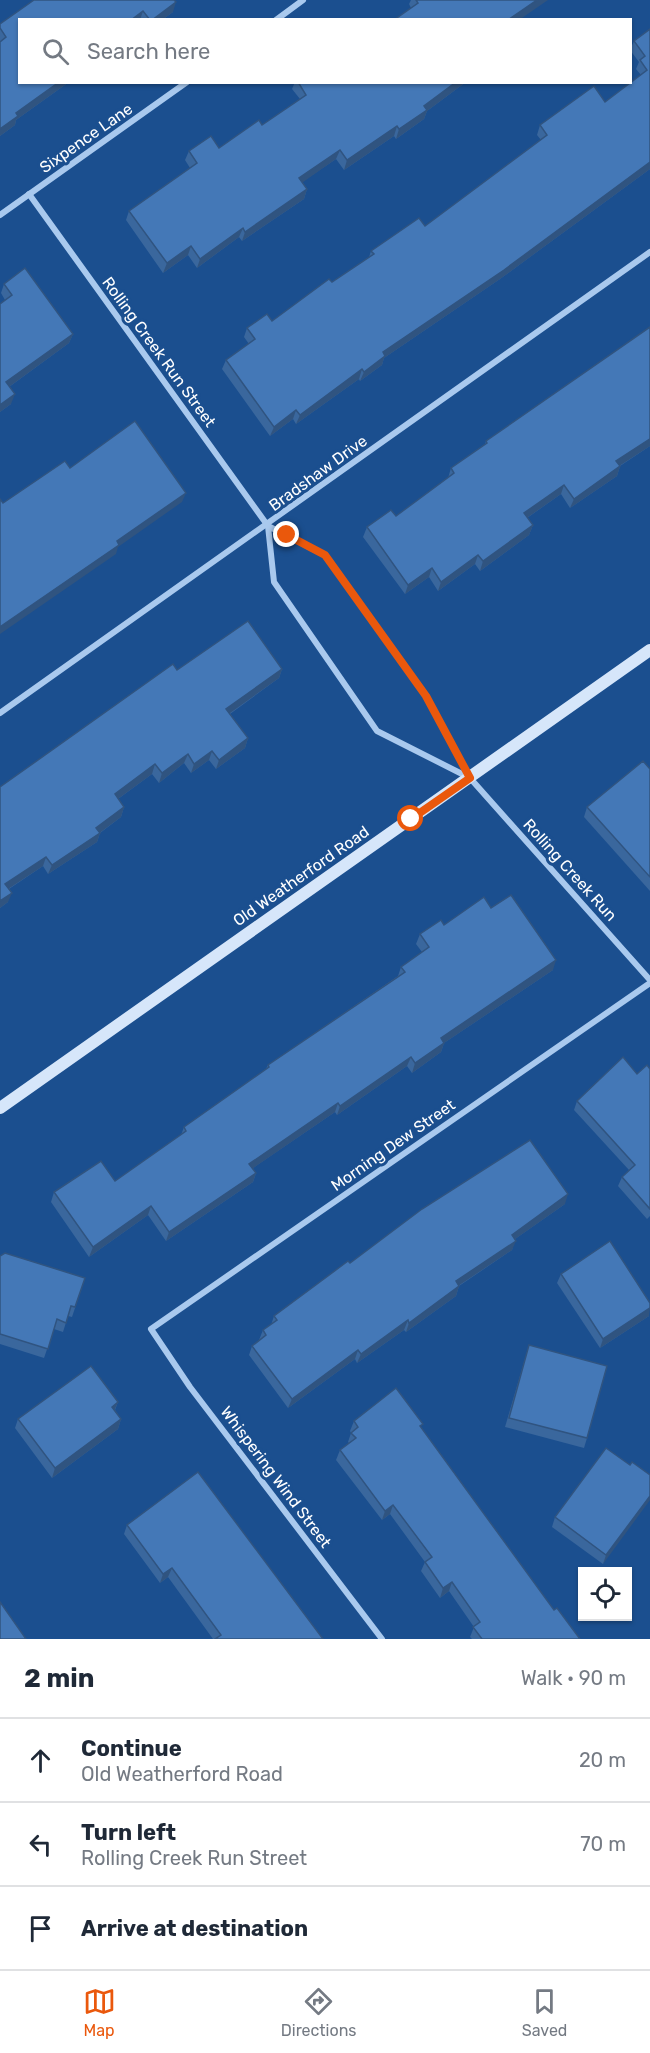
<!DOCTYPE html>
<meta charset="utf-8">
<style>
:root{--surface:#fff;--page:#f2f2f3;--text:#1f2937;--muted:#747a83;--line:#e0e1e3;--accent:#ea580c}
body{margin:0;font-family:Rubik,sans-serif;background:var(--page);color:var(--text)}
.controls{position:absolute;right:18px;bottom:18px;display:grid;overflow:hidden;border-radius:0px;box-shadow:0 2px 4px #0004}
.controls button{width:54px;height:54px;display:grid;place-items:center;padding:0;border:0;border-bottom:2px solid var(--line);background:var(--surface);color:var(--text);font:30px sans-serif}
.stop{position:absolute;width:18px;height:18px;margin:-14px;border:4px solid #ea580c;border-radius:50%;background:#fff}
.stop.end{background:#ea580c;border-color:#fff;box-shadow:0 2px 6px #0008}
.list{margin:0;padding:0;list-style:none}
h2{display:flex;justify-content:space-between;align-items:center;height:78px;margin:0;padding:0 24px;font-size:26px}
h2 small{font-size:20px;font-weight:400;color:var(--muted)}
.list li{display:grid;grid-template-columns:39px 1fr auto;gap:18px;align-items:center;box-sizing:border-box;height:84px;padding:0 24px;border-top:2px solid var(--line)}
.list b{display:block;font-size:22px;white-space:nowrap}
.list p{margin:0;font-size:20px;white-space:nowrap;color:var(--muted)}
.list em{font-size:20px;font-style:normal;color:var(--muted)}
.icon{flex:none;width:33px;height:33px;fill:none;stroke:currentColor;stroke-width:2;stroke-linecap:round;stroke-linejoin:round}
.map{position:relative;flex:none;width:650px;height:1639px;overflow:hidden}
.search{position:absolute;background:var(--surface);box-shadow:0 2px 4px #0004;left:18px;right:18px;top:18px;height:66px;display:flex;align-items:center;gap:15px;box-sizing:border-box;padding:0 21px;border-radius:0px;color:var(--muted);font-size:22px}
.sheet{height:330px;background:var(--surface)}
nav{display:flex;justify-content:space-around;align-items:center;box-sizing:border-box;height:84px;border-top:2px solid var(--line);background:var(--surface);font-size:16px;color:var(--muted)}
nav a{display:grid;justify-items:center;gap:3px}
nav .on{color:var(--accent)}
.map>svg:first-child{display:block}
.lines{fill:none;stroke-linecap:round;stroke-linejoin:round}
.street{stroke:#a9c9ee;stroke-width:6}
.secondary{stroke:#d6e6fa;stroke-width:12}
.wall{fill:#3a679d}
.shaded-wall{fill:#305480}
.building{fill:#4478b7;stroke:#305480;stroke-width:1.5}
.route{stroke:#ea580c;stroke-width:8}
.labels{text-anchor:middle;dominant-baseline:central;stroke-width:6;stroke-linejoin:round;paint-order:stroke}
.street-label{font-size:16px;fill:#fff;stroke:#1b4f8f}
</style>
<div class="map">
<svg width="650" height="1639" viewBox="0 0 650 1639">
<rect width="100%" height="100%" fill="#1b4f8f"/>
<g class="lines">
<g class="street">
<path d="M 276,20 L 303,0"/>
<path d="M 29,194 L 268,526"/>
<path d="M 0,215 L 187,82"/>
<path d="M 0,713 L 650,252"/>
<path d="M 468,777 L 377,731 L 274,582 L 268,526 L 325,555 L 426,696 L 470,778 L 650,980"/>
<path d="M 382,1639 L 190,1387 L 151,1329 L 650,983"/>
</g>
<path class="secondary" d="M 0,1108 L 650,650"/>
</g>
<g class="wall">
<path d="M 34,0 L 173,12 L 162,20 L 20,20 L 20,82 L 69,82 L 16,120 L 15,125 L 0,136 L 0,24 Z"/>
<path d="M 411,0 L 548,0 L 411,8 L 409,4 Z"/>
<path d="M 650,29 L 650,169 L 500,279 L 384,358 L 382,365 L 360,381 L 359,379 L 296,424 L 293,419 L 270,436 L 222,369 L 226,360 L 249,344 L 244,337 L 247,328 L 272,321 L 332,282 L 369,257 L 371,251 L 425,226 L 541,140 L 537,135 L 540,125 L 605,102 L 641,75 L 636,69 L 639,62 L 630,50 L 634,41 Z"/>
<path d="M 295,82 L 466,82 L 427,111 L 424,119 L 396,139 L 394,136 L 344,170 L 336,159 L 302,182 L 307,189 L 304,199 L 242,241 L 239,237 L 197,268 L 188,255 L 163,273 L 126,220 L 129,211 L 190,168 L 185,160 L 189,151 L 219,148 L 262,125 L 300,99 L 292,89 Z"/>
<path d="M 4,284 L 73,334 L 69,343 L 9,387 L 11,404 L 0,412 L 0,304 L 5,300 L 1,293 Z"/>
<path d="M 486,441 L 650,446 L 620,466 L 617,476 L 570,508 L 561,494 L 527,518 L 533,525 L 529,535 L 480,571 L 475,564 L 438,591 L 429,577 L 405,594 L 363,537 L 367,527 L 396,516 L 448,478 L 451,468 L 485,444 Z"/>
<path d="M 282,669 L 279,678 L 230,714 L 248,738 L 245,748 L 216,769 L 209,760 L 191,773 L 184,763 L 159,783 L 152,774 L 118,799 L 124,807 L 121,817 L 100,833 L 97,842 L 48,874 L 43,866 L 9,889 L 8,902 L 0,908 L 0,787 L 177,670 Z"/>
<path d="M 650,769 L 650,891 L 584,817 L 587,807 Z"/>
<path d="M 491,908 L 553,970 L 444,1043 L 441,1052 L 412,1073 L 407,1066 L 337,1115 L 335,1112 L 253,1168 L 256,1173 L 253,1182 L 166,1241 L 148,1215 L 89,1257 L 51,1202 L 54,1192 L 115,1181 L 181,1135 L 184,1127 L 266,1069 L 268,1065 L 398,976 L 401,967 L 422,952 L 416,944 L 420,934 L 444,925 Z"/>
<path d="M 650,1069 L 650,1216 L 647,1219 L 618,1186 L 622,1177 L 629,1170 L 574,1110 L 577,1101 Z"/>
<path d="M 565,1204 L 515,1239 L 512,1250 L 459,1286 L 456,1296 L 406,1332 L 404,1330 L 357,1363 L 355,1359 L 288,1408 L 249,1355 L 252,1346 L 259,1340 L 263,1330 L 271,1325 L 274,1316 L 350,1263 Z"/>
<path d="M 0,1256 L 85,1278 L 72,1317 L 68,1316 L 63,1332 L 54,1329 L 44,1358 L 0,1344 Z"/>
<path d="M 561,1274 L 649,1316 L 600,1348 L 557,1283 Z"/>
<path d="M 529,1345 L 587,1438 L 584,1448 L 505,1427 Z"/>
<path d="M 118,1402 L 115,1410 L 121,1419 L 118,1429 L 52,1478 L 15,1428 L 18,1419 Z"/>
<path d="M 354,1421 L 421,1428 L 554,1610 L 580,1639 L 472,1639 L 470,1637 L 474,1627 L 449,1591 L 440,1598 L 421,1571 L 425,1562 L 390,1514 L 382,1520 L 336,1460 L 340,1450 L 349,1443 L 348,1442 L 351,1433 L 350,1431 Z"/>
<path d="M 630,1465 L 650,1475 L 603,1564 L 552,1527 L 555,1517 Z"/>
<path d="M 127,1525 L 323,1639 L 213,1639 L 168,1577 L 160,1583 L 124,1534 Z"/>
</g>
<g class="shaded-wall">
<path d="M 537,0 L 548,0 L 519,20 L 508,20 Z"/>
<path d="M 176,2 L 173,12 L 162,20 L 152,20 Z"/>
<path d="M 143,11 L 140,20 L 131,20 Z"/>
<path d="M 59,82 L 69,82 L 16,120 L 15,125 L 0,136 L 0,129 L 16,113 Z"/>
<path d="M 456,82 L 466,82 L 427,111 L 424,119 L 396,139 L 399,129 L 424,106 Z"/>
<path d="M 397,126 L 394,136 L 344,170 L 347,160 Z"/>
<path d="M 340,150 L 336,159 L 296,187 L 299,178 Z"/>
<path d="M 650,162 L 650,169 L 500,279 L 384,358 L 382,365 L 360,381 L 364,372 L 383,352 Z"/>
<path d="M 307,189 L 304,199 L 242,241 L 245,232 Z"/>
<path d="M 243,228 L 239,237 L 197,268 L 200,259 Z"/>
<path d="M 191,246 L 188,255 L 163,273 L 167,263 Z"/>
<path d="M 73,334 L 69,343 L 2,392 L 6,382 Z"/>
<path d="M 362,369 L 359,379 L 296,424 L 300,415 Z"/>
<path d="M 15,394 L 11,404 L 0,412 L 0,405 Z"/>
<path d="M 296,410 L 293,419 L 270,436 L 274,427 Z"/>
<path d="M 650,439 L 650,446 L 613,470 L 616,461 Z"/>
<path d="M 620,466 L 617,476 L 570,508 L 574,499 Z"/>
<path d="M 564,485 L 561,494 L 521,522 L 524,513 Z"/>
<path d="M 186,493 L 182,502 L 118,547 L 116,554 L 0,634 L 0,627 L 117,541 Z"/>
<path d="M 533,525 L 529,535 L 480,571 L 483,561 Z"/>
<path d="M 478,555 L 475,564 L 438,591 L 441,582 Z"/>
<path d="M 432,568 L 429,577 L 405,594 L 408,585 Z"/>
<path d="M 282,669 L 279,678 L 223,718 L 226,709 Z"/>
<path d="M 248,738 L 245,748 L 216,769 L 219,760 Z"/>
<path d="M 212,751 L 209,760 L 191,773 L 194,764 Z"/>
<path d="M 188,754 L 184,763 L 159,783 L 162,773 Z"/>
<path d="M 155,764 L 152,774 L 111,804 L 115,794 Z"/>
<path d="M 124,807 L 121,817 L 94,837 L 100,833 L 97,842 L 48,874 L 52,865 L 96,828 Z"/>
<path d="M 46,857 L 43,866 L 2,893 L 5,884 Z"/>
<path d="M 12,893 L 8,902 L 0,908 L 0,901 Z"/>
<path d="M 556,960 L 553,970 L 444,1043 L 441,1052 L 412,1073 L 415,1063 L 441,1038 Z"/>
<path d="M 411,1057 L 407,1066 L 337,1115 L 340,1106 Z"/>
<path d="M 338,1103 L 335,1112 L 246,1173 L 249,1164 Z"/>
<path d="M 256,1173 L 253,1182 L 166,1241 L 169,1232 Z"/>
<path d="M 568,1194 L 565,1204 L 508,1244 L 512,1235 Z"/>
<path d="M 151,1206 L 148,1215 L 89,1257 L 93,1247 Z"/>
<path d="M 516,1241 L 512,1250 L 452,1290 L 456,1281 Z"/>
<path d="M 459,1286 L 456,1296 L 406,1332 L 409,1323 Z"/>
<path d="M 650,1308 L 649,1316 L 600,1348 L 603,1339 Z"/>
<path d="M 408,1320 L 404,1330 L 357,1363 L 361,1354 Z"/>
<path d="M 358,1350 L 355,1359 L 288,1408 L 292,1399 Z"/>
<path d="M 118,1402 L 114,1411 L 112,1407 Z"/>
<path d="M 121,1419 L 118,1429 L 52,1478 L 55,1468 Z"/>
<path d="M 650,1496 L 650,1500 L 603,1564 L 606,1555 Z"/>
<path d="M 393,1505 L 390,1514 L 382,1520 L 385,1511 Z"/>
<path d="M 172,1568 L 168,1577 L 160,1583 L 163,1574 Z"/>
<path d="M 452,1582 L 449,1591 L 440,1598 L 443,1588 Z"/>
</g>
<g class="building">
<path d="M 34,0 L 174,0 L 176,2 L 152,20 L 150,20 L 143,11 L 131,20 L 20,20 L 20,82 L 59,82 L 16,113 L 18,116 L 0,129 L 0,42 L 6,37 L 0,28 L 0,24 Z"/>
<path d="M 416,0 L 537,0 L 508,20 L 394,20 L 418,3 Z"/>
<path d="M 650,29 L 650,162 L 504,270 L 383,352 L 385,356 L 364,372 L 362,369 L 300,415 L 296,410 L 274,427 L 226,360 L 255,339 L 247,328 L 267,314 L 272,321 L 329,279 L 332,282 L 374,254 L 371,251 L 419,218 L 425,226 L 547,135 L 540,125 L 594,86 L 605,102 L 647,70 L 640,60 L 645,56 L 634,41 Z"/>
<path d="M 298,82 L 456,82 L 424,106 L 427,110 L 399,129 L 397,126 L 347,160 L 340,150 L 299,178 L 307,189 L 245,232 L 243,228 L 200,259 L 191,246 L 167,263 L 129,211 L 197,163 L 189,151 L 211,136 L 219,148 L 259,120 L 262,125 L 306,95 Z"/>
<path d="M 25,268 L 73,334 L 6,382 L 15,394 L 0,405 L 0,304 L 12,295 L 4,284 Z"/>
<path d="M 650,327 L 650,439 L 616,461 L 620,466 L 574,499 L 564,485 L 524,513 L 533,525 L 483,561 L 478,555 L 441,582 L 432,568 L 408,585 L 367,527 L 391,510 L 396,516 L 454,473 L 451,468 L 487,443 L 486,441 Z"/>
<path d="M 135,421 L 186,493 L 117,541 L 119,545 L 0,627 L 0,499 L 3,503 L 65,461 L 70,468 Z"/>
<path d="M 248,621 L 282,669 L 226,709 L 248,738 L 219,760 L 212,751 L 194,764 L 188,754 L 162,773 L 155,764 L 115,794 L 124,807 L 96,828 L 100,833 L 52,865 L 46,857 L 5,884 L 12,893 L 0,901 L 0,787 L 173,664 L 177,670 Z"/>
<path d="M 643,761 L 650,769 L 650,877 L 587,807 Z"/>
<path d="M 511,895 L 556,960 L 441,1038 L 444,1043 L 415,1063 L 411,1057 L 340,1106 L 338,1103 L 249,1164 L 256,1173 L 169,1232 L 151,1206 L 93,1247 L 54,1192 L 101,1161 L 115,1181 L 186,1131 L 184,1127 L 269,1067 L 268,1065 L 405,972 L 401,967 L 429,947 L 420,934 L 441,920 L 444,925 L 484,897 L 491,908 Z"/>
<path d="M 623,1057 L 637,1074 L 647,1065 L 650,1069 L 650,1209 L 622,1177 L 635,1165 L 577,1101 Z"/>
<path d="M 530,1140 L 568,1194 L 512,1235 L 516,1241 L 456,1281 L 459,1286 L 409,1323 L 408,1320 L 361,1354 L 358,1350 L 292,1399 L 252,1346 L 266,1335 L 263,1330 L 277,1320 L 274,1316 L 348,1261 L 350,1263 L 422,1209 Z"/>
<path d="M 610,1241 L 650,1303 L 650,1308 L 603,1339 L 561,1274 Z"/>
<path d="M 5,1253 L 85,1278 L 75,1307 L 71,1306 L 66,1323 L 57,1319 L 48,1349 L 0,1334 L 0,1256 Z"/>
<path d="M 529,1345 L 607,1366 L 587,1438 L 509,1418 Z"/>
<path d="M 91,1366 L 118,1402 L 112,1407 L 121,1419 L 55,1468 L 18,1419 Z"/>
<path d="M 396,1388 L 423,1424 L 420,1426 L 554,1610 L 557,1608 L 580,1639 L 482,1639 L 473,1627 L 480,1622 L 452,1582 L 443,1588 L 425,1562 L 432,1557 L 393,1505 L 385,1511 L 340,1450 L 356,1438 L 351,1433 L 358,1427 L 354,1421 Z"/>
<path d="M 606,1448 L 630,1465 L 632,1462 L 650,1475 L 650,1496 L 606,1555 L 555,1517 Z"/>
<path d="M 198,1472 L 323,1639 L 215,1639 L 221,1635 L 172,1568 L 163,1574 L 127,1525 Z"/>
<path d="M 0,1602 L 26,1639 L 0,1639 Z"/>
</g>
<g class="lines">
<path class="route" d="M 287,535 L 325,555 L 426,696 L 470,778 L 411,819"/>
</g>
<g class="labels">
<g class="street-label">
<text transform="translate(86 138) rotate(-35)">Sixpence Lane</text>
<text transform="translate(159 352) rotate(54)">Rolling Creek Run Street</text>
<text transform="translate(318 473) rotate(-36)">Bradshaw Drive</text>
<text transform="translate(570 870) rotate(48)">Rolling Creek Run</text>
<text transform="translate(301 876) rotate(-35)">Old Weatherford Road</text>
<text transform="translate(393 1145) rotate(-35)">Morning Dew Street</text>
<text transform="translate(276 1477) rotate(53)">Whispering Wind Street</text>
</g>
</g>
</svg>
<div class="controls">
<button><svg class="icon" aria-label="locate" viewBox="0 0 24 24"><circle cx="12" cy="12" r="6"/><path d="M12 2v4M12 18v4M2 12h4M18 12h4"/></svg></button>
</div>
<div class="stop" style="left:411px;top:819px"></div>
<div class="stop end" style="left:287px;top:535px"></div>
<div class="search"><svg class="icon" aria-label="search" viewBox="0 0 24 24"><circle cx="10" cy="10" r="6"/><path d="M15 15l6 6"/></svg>Search here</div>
</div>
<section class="sheet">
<h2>2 min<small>Walk · 90 m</small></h2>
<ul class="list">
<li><svg class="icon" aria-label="ahead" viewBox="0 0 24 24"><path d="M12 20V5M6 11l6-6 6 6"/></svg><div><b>Continue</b><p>Old Weatherford Road</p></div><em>20 m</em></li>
<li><svg class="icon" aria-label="left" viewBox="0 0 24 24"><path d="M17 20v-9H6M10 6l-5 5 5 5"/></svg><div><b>Turn left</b><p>Rolling Creek Run Street</p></div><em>70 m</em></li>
<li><svg class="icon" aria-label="arrive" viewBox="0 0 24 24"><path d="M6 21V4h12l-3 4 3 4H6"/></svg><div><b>Arrive at destination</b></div></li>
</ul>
</section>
<nav>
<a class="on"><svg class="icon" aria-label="map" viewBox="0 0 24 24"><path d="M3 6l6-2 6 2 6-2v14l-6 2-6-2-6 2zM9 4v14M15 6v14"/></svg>Map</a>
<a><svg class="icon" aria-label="directions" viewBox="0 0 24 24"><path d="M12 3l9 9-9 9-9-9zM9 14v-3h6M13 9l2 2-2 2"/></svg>Directions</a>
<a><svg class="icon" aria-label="saved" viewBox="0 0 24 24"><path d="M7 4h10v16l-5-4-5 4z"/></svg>Saved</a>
</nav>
